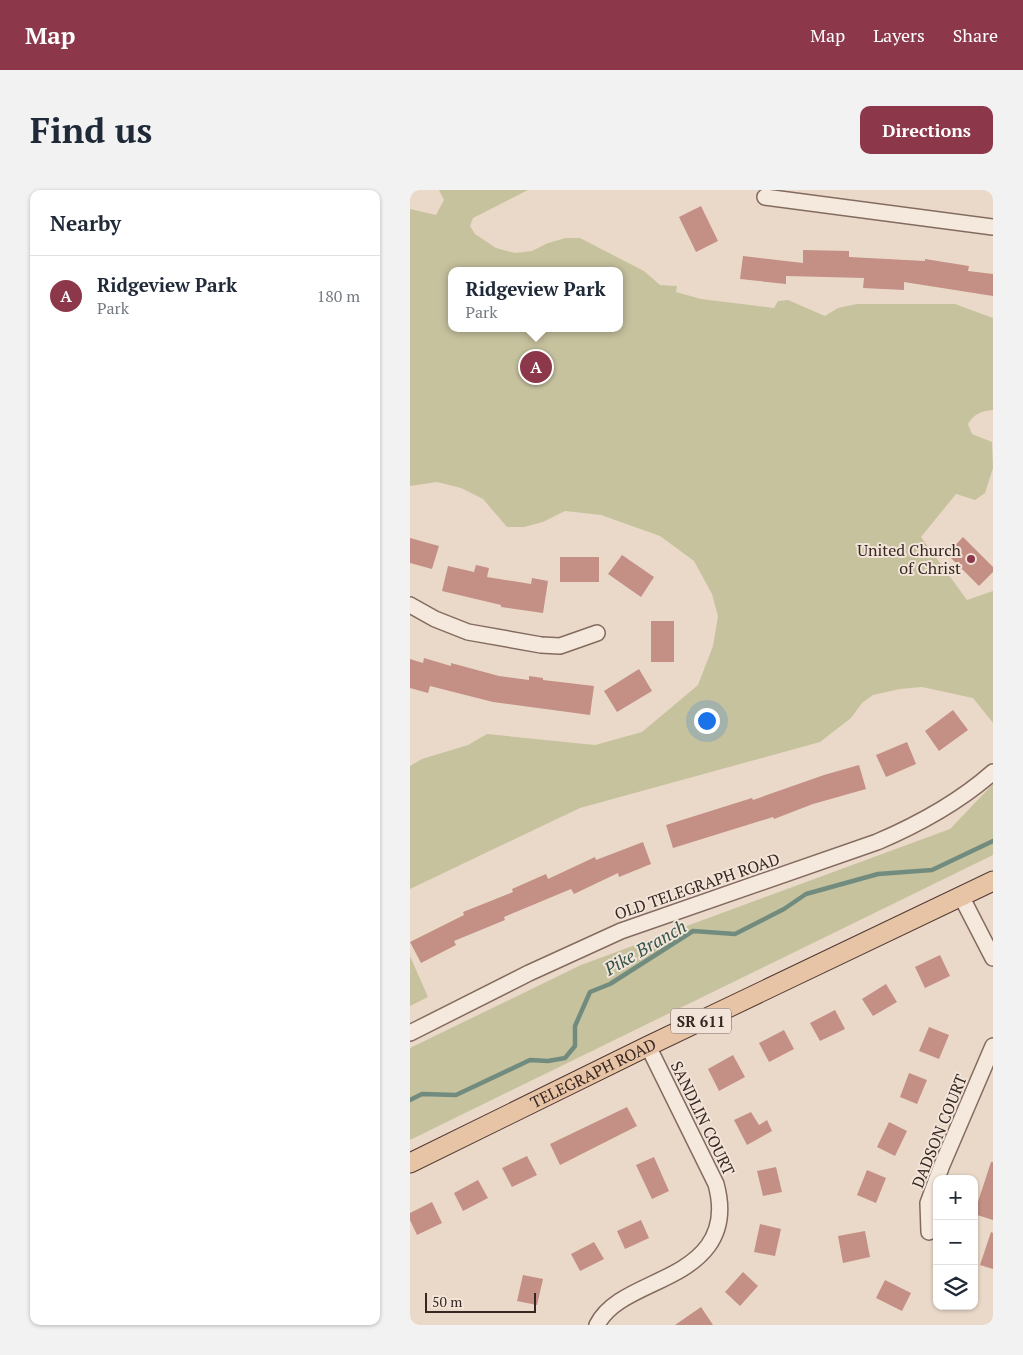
<!DOCTYPE html>
<meta charset="utf-8">
<style>
:root{--surface:#fff;--page:#f2f2f3;--text:#1f2937;--muted:#747a83;--line:#e0e1e3;--accent:#8d374b}
body{margin:0;font-family:"PT Serif",serif;background:var(--page);color:var(--text)}
.controls{position:absolute;right:15px;bottom:15px;display:grid;overflow:hidden;border-radius:10px;box-shadow:0 1px 4px #0004}
.controls button{width:45px;height:45px;display:grid;place-items:center;padding:0;border:0;border-bottom:1px solid var(--line);background:var(--surface);color:var(--text);font:25px sans-serif}
.scale{position:absolute;left:15px;bottom:12px;width:111px;box-sizing:border-box;padding-left:5px;border:2px solid #372722;border-top:0;font-size:14px;line-height:18px;white-space:nowrap;color:#372722;-webkit-text-stroke:4px #f2e4d8;paint-order:stroke}
.you{position:absolute;left:296px;top:530px;width:18px;height:18px;margin:-12px;border:4px solid #fff;border-radius:50%;background:#1a73e8;box-shadow:0 0 0 8px #1a73e833}
.badge{display:grid;place-items:center;width:32px;height:32px;border-radius:50%;background:var(--accent);color:#fff;font-size:16px;font-weight:700}
.pin{position:absolute;translate:-50% -50%;border:2px solid #fff;box-shadow:0 1px 5px #0006}
.popup{position:absolute;left:38px;top:77px;width:175px;height:65px;box-sizing:border-box;display:grid;place-content:center;border-radius:10px;background:var(--surface);filter:drop-shadow(0 1px 4px #0005);font-size:16px;white-space:nowrap;color:var(--muted)}
.popup b{font-size:19px;color:var(--text)}
.popup::after{content:'';position:absolute;left:50%;top:100%;margin-left:-10px;border:10px solid transparent;border-top-color:var(--surface)}
.list{margin:0;padding:0;list-style:none}
h2{display:flex;justify-content:space-between;align-items:center;height:65px;margin:0;padding:0 20px;font-size:21px}
h2 small{font-size:16px;font-weight:400;color:var(--muted)}
.list li{display:grid;grid-template-columns:32px 1fr auto;gap:15px;align-items:center;box-sizing:border-box;height:80px;padding:0 20px;border-top:1px solid var(--line)}
.list b{display:block;font-size:19px;white-space:nowrap}
.list p{margin:0;font-size:16px;white-space:nowrap;color:var(--muted)}
.list em{font-size:16px;font-style:normal;color:var(--muted)}
.icon{flex:none;width:28px;height:28px;fill:none;stroke:currentColor;stroke-width:2;stroke-linecap:round;stroke-linejoin:round}
.map{position:relative;flex:none;width:583px;height:1135px;overflow:hidden;border-radius:10px}
header{display:flex;align-items:center;gap:30px;box-sizing:border-box;height:70px;padding:0 25px;background:var(--accent);color:#fff}
header strong{font-size:24px}
nav{display:flex;gap:28px;margin-inline-start:auto;font-size:18px}
.intro{display:flex;align-items:center;justify-content:space-between;box-sizing:border-box;height:120px;padding:0 30px}
h1{margin:0;font-size:35px}
.button{padding:12px 22px;border-radius:10px;background:var(--accent);color:#fff;font-size:18px;font-weight:700}
main{display:flex;gap:30px;padding:0 30px}
aside{flex:1;background:var(--surface);border-radius:10px;box-shadow:0 1px 4px #0004}
.map>svg:first-child{display:block}
.green{fill:#c7c29e;fill-rule:evenodd}
.lines{fill:none;stroke-linecap:round;stroke-linejoin:round}
.stream{stroke:#718c7f;stroke-width:4.5}
.building{fill:#c48f84}
.minor-casing{stroke:#846b60;stroke-width:18}
.major-casing{stroke:#533b33;stroke-width:21}
.minor{stroke:#f5e8dc;stroke-width:15}
.major{stroke:#e8c4a6;stroke-width:19}
.poi-dot{fill:#8d374b;stroke:#f2e4d8;stroke-width:2}
.labels{text-anchor:middle;dominant-baseline:central;stroke-width:4;stroke-linejoin:round;paint-order:stroke}
.shield{fill:#f2e4d8;stroke:#6f6059;stroke-width:1}
.shield-label{font-size:15px;font-weight:bold;fill:#372722}
.poi-label{font-size:16px;fill:#372722;stroke:#f2e4d8;text-anchor:end}
.street-label{font-size:16px;fill:#372722;stroke:#f2e4d8}
.water-label{font-size:18px;font-style:italic;fill:#33544a;stroke:#f2e4d8}
</style>
<header>
<strong>Map</strong>
<nav><a>Map</a><a>Layers</a><a>Share</a></nav>
</header>
<div class="intro"><h1>Find us</h1><a class="button">Directions</a></div>
<main>
<aside>
<h2>Nearby<small></small></h2>
<ul class="list">
<li><span class="badge">A</span><div><b>Ridgeview Park</b><p>Park</p></div><em>180 m</em></li>
</ul>
</aside>
<div class="map">
<svg width="583" height="1135" viewBox="0 0 583 1135">
<rect width="100%" height="100%" fill="#ead9c9"/>
<g class="green">
<path d="M 29,0 L 118,0 L 63,28 L 60,36 L 65,44 L 86,58 L 105,63 L 122,61 L 138,53 L 156,48 L 170,48 L 234,81 L 250,95 L 267,96 L 266,102 L 291,109 L 364,118 L 368,111 L 378,110 L 415,126 L 428,118 L 447,114 L 545,114 L 583,128 L 583,220 C 571,221 564,224 558,234 L 562,244 L 582,252 L 583,278 L 575,303 L 565,310 L 546,304 L 511,347 L 557,410 L 583,401 L 583,533 L 563,508 L 512,497 L 490,499 L 463,505 L 452,513 L 441,528 L 410,552 L 170,618 L 0,699 L 0,576 L 12,569 L 58,555 L 77,544 L 185,555 L 232,542 L 288,495 L 303,456 L 308,426 L 302,404 L 284,371 L 250,346 L 191,325 L 155,321 L 133,332 L 114,337 L 97,337 L 73,309 L 51,298 L 27,292 L 0,296 L 0,19 L 26,25 L 34,10 ZM 42,81 L 210,81 L 210,138 L 42,138 Z"/>
<path d="M 583,594 L 583,665 L 0,950 L 0,858 L 171,775 L 540,639 Z"/>
<path d="M 0,766 L 18,807 L 0,816 Z"/>
</g>
<g class="lines">
<path class="stream" d="M 0,910 L 12,904 L 46,905 L 120,870 L 138,871 L 155,868 L 165,856 L 165,836 L 180,802 L 200,794 L 283,741 L 325,744 L 374,719 L 396,704 L 468,684 L 522,680 L 583,651"/>
</g>
<g class="building">
<path d="M 291,16 L 308,51 L 286,62 L 269,27 Z"/>
<path d="M 393,60 L 439,61 L 439,67 L 515,71 L 515,69 L 559,76 L 558,81 L 583,84 L 583,106 L 494,92 L 494,100 L 453,98 L 454,88 L 376,86 L 376,94 L 330,89 L 333,66 L 393,73 Z"/>
<path d="M 553,347 L 583,377 L 583,382 L 569,396 L 537,364 Z"/>
<path d="M 0,348 L 29,356 L 22,379 L 0,373 Z"/>
<path d="M 212,365 L 244,387 L 231,407 L 198,384 Z"/>
<rect x="150" y="367" width="39" height="25"/>
<path d="M 66,375 L 79,378 L 77,387 L 121,394 L 122,388 L 138,391 L 133,423 L 91,417 L 91,415 L 32,401 L 38,376 L 64,382 Z"/>
<rect x="241" y="431" width="23" height="41"/>
<path d="M 14,468 L 41,476 L 41,473 L 89,486 L 119,490 L 119,486 L 133,488 L 133,490 L 184,496 L 180,525 L 83,512 L 20,496 L 18,503 L 0,498 L 0,469 L 13,473 Z"/>
<path d="M 229,479 L 242,501 L 207,522 L 194,501 Z"/>
<path d="M 543,520 L 558,540 L 529,561 L 515,541 Z"/>
<path d="M 497,552 L 506,574 L 476,587 L 466,565 Z"/>
<path d="M 449,575 L 456,599 L 403,614 L 364,629 L 363,627 L 263,658 L 256,635 L 342,608 L 343,610 L 414,585 Z"/>
<path d="M 233,652 L 241,674 L 209,687 L 208,683 L 164,704 L 161,699 L 94,727 L 95,730 L 44,751 L 46,755 L 11,773 L 0,752 L 54,725 L 53,722 L 103,702 L 102,699 L 136,684 L 138,689 L 185,667 L 186,670 Z"/>
<path d="M 530,765 L 540,786 L 515,798 L 505,777 Z"/>
<path d="M 476,794 L 487,812 L 463,826 L 452,809 Z"/>
<path d="M 425,820 L 435,839 L 410,851 L 400,833 Z"/>
<path d="M 519,837 L 539,845 L 529,869 L 509,861 Z"/>
<path d="M 374,840 L 384,859 L 359,872 L 349,853 Z"/>
<path d="M 323,865 L 335,887 L 309,901 L 298,879 Z"/>
<path d="M 499,883 L 517,890 L 507,914 L 490,907 Z"/>
<path d="M 217,917 L 227,936 L 150,975 L 140,954 Z"/>
<path d="M 341,922 L 349,935 L 357,930 L 362,941 L 337,955 L 324,930 Z"/>
<path d="M 479,932 L 497,941 L 485,966 L 467,957 Z"/>
<path d="M 117,966 L 127,985 L 102,997 L 92,978 Z"/>
<path d="M 244,967 L 259,1001 L 242,1009 L 226,975 Z"/>
<path d="M 581,972 L 583,972 L 583,1030 L 564,1024 Z"/>
<path d="M 366,977 L 372,1002 L 353,1006 L 347,981 Z"/>
<path d="M 457,980 L 476,988 L 466,1013 L 447,1005 Z"/>
<path d="M 68,990 L 78,1008 L 53,1021 L 44,1003 Z"/>
<path d="M 22,1012 L 32,1033 L 7,1045 L 0,1030 L 0,1023 Z"/>
<path d="M 231,1030 L 239,1048 L 215,1059 L 207,1041 Z"/>
<path d="M 350,1034 L 371,1039 L 365,1066 L 344,1062 Z"/>
<path d="M 455,1041 L 460,1067 L 433,1073 L 428,1046 Z"/>
<path d="M 581,1042 L 583,1043 L 583,1079 L 570,1075 Z"/>
<path d="M 184,1052 L 194,1069 L 170,1081 L 161,1064 Z"/>
<path d="M 333,1082 L 348,1096 L 330,1116 L 315,1102 Z"/>
<path d="M 113,1085 L 133,1089 L 127,1115 L 107,1111 Z"/>
<path d="M 475,1090 L 501,1103 L 492,1121 L 466,1108 Z"/>
<path d="M 291,1117 L 303,1135 L 265,1135 Z"/>
</g>
<g class="lines">
<g class="minor-casing">
<g id="minor">
<path d="M 355,7 L 583,37"/>
<path d="M 0,415 L 25,429 L 58,442 L 131,455 L 150,456 L 187,443"/>
<path d="M 551,706 L 583,768"/>
<path d="M 0,843 L 119,783 L 211,741 L 467,652 C 509,634 548,613 583,582"/>
<path d="M 519,1042 L 518,1013 L 532,975 L 583,856"/>
<path d="M 187,1135 C 206,1097 270,1094 298,1056 C 312,1037 312,1016 306,994 L 238,856"/>
</g>
</g>
<g class="major-casing">
<g id="major">
<path id="s1" d="M 0,973 L 238,856 L 583,691"/>
</g>
</g>
<use href="#minor" class="minor"/>
<use href="#major" class="major"/>
</g>
<circle class="poi-dot" cx="561" cy="369" r="5"/>
<g class="labels">
<rect class="shield" x="261" y="818.5" width="60" height="25" rx="4"/>
<g class="shield-label">
<text x="291" y="831">SR 611</text>
</g>
<g class="poi-label">
<text x="551" y="360">United Church<tspan x="551" dy="18">of Christ</tspan></text>
</g>
<g class="street-label">
<text transform="translate(287 696) rotate(-19)">OLD TELEGRAPH ROAD</text>
<text stroke="none"><textPath href="#s1" startOffset="204">TELEGRAPH ROAD</textPath></text>
<text transform="translate(293 928) rotate(64)">SANDLIN COURT</text>
<text transform="translate(529 941) rotate(-68)">DADSON COURT</text>
</g>
<g class="water-label">
<text transform="translate(235 757) rotate(-30)">Pike Branch</text>
</g>
</g>
</svg>
<div class="controls">
<button>+</button>
<button>−</button>
<button><svg class="icon" aria-label="layers" viewBox="0 0 24 24"><path d="M12 4l9 5-9 5-9-5zM3 14l9 5 9-5"/></svg></button>
</div>
<div class="scale">50 m</div>
<div class="you"></div>
<div class="pin badge" style="left:126px;top:177px">A</div>
<div class="popup"><b>Ridgeview Park</b>Park</div>
</div>
</main>
